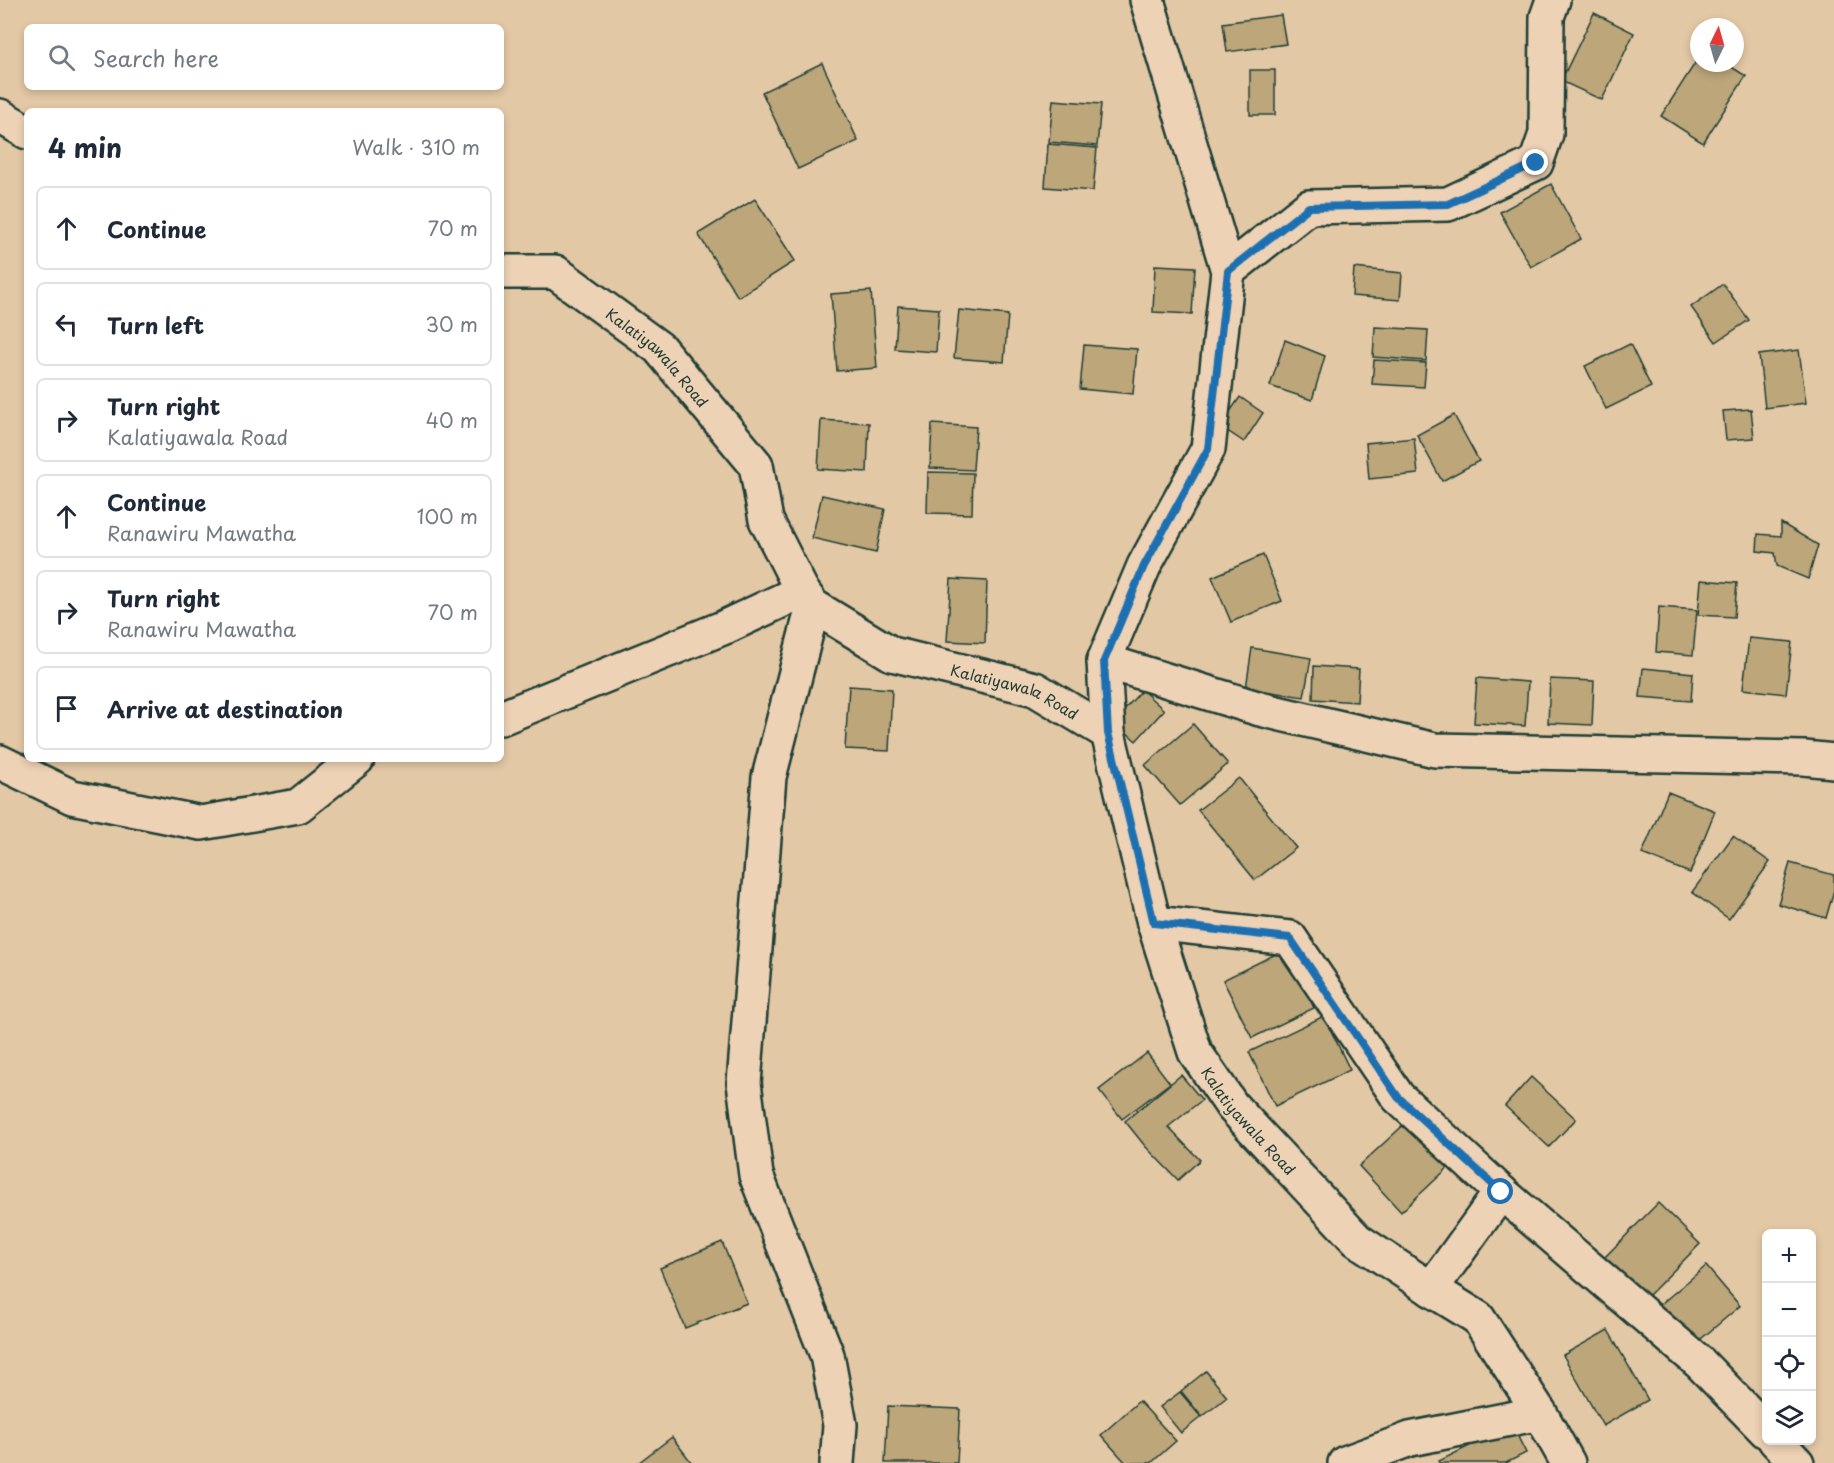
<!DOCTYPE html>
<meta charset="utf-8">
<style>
:root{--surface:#fff;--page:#f2f2f3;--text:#1f2937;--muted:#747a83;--line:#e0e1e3}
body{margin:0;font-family:"Playpen Sans",sans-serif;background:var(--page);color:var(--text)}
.controls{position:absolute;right:18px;bottom:18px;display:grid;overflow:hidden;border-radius:9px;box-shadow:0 3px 9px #0003}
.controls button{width:54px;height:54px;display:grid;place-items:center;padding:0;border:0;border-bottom:2px solid var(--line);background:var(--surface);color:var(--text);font:30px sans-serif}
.compass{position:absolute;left:1690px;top:18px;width:54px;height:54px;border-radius:50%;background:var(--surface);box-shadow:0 3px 9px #0003;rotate:5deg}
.stop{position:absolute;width:18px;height:18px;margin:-14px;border:4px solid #1f6fb2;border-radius:50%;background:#fff}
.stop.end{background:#1f6fb2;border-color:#fff;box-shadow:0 2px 6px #0008}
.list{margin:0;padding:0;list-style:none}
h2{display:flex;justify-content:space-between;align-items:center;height:78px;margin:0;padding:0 24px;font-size:26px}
h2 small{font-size:20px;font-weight:400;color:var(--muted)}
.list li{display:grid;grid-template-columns:39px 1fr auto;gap:18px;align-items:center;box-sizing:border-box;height:84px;margin:0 12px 12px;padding:0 12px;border:2px solid var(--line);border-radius:9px}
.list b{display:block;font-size:22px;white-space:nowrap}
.list p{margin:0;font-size:20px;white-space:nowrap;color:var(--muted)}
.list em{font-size:20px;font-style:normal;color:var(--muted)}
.icon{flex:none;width:33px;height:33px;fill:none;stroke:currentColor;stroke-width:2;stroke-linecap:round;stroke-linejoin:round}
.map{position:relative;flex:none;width:1834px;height:1463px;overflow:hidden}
.search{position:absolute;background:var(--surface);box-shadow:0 3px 9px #0003;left:24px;top:24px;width:480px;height:66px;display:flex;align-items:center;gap:15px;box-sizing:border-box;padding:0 21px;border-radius:9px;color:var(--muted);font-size:22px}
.panel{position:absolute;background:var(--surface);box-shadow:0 3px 9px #0003;left:24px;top:108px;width:480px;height:654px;border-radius:9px}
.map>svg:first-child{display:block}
.building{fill:#bca67a;stroke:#1f3d34;stroke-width:1.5}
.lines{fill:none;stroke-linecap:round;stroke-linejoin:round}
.minor-casing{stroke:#1f3d34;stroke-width:38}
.minor{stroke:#eed2b5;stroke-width:33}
.route{stroke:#1f6fb2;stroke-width:8}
.labels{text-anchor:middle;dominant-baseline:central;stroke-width:4.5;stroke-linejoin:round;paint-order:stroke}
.street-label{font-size:15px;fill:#1f3d34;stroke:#eed2b5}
</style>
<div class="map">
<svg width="1834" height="1463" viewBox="0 0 1834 1463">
<rect width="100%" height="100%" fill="#e3c8a5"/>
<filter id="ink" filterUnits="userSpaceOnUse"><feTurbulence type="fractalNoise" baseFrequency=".0167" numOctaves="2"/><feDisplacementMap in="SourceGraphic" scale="12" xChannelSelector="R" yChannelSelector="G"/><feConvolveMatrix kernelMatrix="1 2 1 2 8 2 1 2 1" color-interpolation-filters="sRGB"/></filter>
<g filter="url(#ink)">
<g class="building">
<path d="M 1594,13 L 1634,33 L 1602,100 L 1561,81 Z"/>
<path d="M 1281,15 L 1286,44 L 1227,52 L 1223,23 Z"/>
<path d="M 1699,57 L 1699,63 L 1725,63 L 1746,76 L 1703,143 L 1661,116 Z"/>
<path d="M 822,63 L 858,141 L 798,169 L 762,92 Z"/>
<rect x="1250" y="70" width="25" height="45"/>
<path d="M 1053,100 L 1101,104 L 1097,146 L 1049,142 Z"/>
<path d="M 1048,144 L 1097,148 L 1093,191 L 1045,187 Z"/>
<path d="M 1551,184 L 1581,239 L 1531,267 L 1500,212 Z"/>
<path d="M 755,199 L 795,261 L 738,297 L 698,234 Z"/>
<path d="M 1155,265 L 1195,267 L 1192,314 L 1153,312 Z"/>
<path d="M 1354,268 L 1402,273 L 1400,300 L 1352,296 Z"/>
<path d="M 1723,284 L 1749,320 L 1716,342 L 1691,307 Z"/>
<path d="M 871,291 L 877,368 L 837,371 L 831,294 Z"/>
<path d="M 898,306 L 939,309 L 936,352 L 895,349 Z"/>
<path d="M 959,310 L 1008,315 L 1004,362 L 954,358 Z"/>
<path d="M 1375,327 L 1428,330 L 1426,361 L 1373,357 Z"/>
<path d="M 1285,340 L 1325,356 L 1312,400 L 1270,386 Z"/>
<path d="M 1630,344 L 1651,387 L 1606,409 L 1585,366 Z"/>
<path d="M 1084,345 L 1137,349 L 1133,394 L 1080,389 Z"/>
<path d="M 1799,350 L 1806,403 L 1765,408 L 1759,355 Z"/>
<path d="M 1374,360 L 1426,363 L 1424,387 L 1372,384 Z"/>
<path d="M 1240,397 L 1263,413 L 1244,442 L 1220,426 Z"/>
<path d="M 1751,409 L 1754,438 L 1726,440 L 1723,411 Z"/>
<path d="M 1454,415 L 1479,461 L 1442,481 L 1417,435 Z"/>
<path d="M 821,420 L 869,423 L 867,472 L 818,469 Z"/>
<path d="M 932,424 L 976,427 L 973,470 L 930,468 Z"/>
<path d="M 1414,438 L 1418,474 L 1369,479 L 1366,443 Z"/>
<path d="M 928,472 L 973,473 L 972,514 L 927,513 Z"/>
<path d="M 822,495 L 885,509 L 876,553 L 812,538 Z"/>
<path d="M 1781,523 L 1818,545 L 1808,579 L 1777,566 L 1775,553 L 1757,551 L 1758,534 L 1781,536 Z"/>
<path d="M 1263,555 L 1282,601 L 1231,622 L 1212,577 Z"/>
<path d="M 951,579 L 987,581 L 985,643 L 947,641 Z"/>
<path d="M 1701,580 L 1737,583 L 1734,617 L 1698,615 Z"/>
<path d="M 1659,607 L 1697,610 L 1693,655 L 1656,652 Z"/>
<path d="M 1749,638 L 1792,642 L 1786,694 L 1743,689 Z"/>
<path d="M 1252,648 L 1311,658 L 1304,697 L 1246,688 Z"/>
<path d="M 1314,666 L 1359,669 L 1357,702 L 1313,699 Z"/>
<path d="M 1643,668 L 1693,673 L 1691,701 L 1640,697 Z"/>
<path d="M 1477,678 L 1528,682 L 1525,726 L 1474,723 Z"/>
<path d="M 1550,679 L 1594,681 L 1592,725 L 1548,723 Z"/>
<path d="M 849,686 L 892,689 L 889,751 L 845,749 Z"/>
<path d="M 1142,690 L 1164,710 L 1136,741 L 1114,721 Z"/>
<path d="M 1193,724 L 1228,764 L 1180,805 L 1145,765 Z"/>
<path d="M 1239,778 L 1296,848 L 1255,880 L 1198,810 Z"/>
<path d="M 1668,792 L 1715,811 L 1690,873 L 1642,854 Z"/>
<path d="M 1733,836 L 1770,862 L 1729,919 L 1692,892 Z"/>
<path d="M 1790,863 L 1834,875 L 1834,890 L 1826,918 L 1778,904 Z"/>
<path d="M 1286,949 L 1314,1008 L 1252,1038 L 1223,980 Z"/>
<path d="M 1324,1016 L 1350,1070 L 1275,1106 L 1249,1052 Z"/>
<path d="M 1147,1053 L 1170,1083 L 1122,1119 L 1099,1090 Z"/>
<path d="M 1181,1075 L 1202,1100 L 1168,1127 L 1200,1160 L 1178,1180 L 1145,1146 L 1125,1121 Z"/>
<path d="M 1531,1077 L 1576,1119 L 1549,1147 L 1505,1106 Z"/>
<path d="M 1409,1120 L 1451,1165 L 1401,1212 L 1359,1166 Z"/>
<path d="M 1658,1203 L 1700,1244 L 1646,1298 L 1604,1258 Z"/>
<path d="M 722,1242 L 747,1303 L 685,1328 L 660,1268 Z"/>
<path d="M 1706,1266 L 1740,1306 L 1689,1349 L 1655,1309 Z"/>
<path d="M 1608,1330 L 1648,1400 L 1603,1426 L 1563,1355 Z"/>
<path d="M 1206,1371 L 1227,1397 L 1202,1417 L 1181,1391 Z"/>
<path d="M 1180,1392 L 1201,1417 L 1181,1433 L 1160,1407 Z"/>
<path d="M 1139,1401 L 1176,1441 L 1151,1463 L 1126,1463 L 1101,1435 Z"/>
<path d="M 888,1406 L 960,1409 L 957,1463 L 885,1463 Z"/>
<path d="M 1512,1425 L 1526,1453 L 1506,1463 L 1440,1463 L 1439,1461 Z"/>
<path d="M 672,1437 L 692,1463 L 638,1463 Z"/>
</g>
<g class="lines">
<g class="minor-casing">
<g id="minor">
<path d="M 0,116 L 27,132"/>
<path d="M 1228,271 L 1309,207 L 1448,204 L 1536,163 L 1546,134 L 1547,17 L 1553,0"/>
<path id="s1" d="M 501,272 L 555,272 L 659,348 L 756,465 L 766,520 L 802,591 L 813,606 L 892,654 L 1035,689 L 1108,733 L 1154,923 L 1195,1052 L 1232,1106 L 1357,1240 L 1431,1289 L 1478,1318 L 1540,1413 L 1568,1463"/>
<path d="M 813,606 L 769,777 L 744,1083 L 756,1175 L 827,1355 L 840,1425 L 837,1463"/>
<path d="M 1104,661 L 1260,709 L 1435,750 L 1804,758 L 1834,761"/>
<path d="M 501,718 L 725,627 L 802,591"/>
<path d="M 1108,733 L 1104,661 L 1144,566 L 1208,449 L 1228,271 L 1147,0"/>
<path d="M 0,762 L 72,797 L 201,823 L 298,806 L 357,759"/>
<path d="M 1154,923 L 1290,938 L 1398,1097 L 1501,1192 L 1700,1363 L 1766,1431"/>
<path d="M 1431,1289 L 1501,1192"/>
<path d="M 1775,1440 L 1797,1463"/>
<path d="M 1345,1463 L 1410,1439 L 1540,1413"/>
</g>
</g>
<use href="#minor" class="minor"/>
</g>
</g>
<g class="lines" filter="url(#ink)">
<path class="route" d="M 1501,1192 L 1398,1097 L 1290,938 L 1154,923 L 1108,733 L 1104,661 L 1144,566 L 1208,449 L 1228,271 L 1309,207 L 1448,204 L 1536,163"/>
</g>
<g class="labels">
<g class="street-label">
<text stroke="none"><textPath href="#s1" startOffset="188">Kalatiyawala Road</textPath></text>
<text stroke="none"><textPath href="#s1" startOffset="710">Kalatiyawala Road</textPath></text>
<text stroke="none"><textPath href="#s1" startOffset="1232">Kalatiyawala Road</textPath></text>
</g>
</g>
</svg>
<div class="controls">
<button>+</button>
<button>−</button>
<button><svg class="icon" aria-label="locate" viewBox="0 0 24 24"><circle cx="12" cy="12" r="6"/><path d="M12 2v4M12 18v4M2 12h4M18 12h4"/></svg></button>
<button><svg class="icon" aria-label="layers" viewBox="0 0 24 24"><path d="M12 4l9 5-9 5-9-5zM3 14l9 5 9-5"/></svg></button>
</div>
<svg class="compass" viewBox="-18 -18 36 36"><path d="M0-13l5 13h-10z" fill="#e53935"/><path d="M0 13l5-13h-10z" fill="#747a83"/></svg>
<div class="stop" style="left:1501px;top:1192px"></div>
<div class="stop end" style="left:1536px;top:163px"></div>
<div class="search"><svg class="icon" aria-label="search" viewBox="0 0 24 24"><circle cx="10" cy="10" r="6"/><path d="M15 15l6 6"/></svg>Search here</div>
<section class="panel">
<h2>4 min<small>Walk · 310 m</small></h2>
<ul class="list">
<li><svg class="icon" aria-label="ahead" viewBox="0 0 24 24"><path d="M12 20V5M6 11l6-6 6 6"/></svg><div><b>Continue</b></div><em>70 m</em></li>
<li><svg class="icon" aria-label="left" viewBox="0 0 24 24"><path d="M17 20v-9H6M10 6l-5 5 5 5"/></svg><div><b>Turn left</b></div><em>30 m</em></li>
<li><svg class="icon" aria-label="right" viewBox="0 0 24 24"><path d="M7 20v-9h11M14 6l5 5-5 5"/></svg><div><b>Turn right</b><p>Kalatiyawala Road</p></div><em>40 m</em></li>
<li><svg class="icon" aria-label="ahead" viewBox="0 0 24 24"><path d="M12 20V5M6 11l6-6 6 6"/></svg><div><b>Continue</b><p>Ranawiru Mawatha</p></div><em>100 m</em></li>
<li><svg class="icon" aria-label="right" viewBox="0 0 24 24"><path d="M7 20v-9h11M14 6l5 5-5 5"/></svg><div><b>Turn right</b><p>Ranawiru Mawatha</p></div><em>70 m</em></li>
<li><svg class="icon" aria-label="arrive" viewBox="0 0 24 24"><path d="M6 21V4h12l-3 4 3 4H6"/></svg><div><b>Arrive at destination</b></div></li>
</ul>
</section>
</div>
